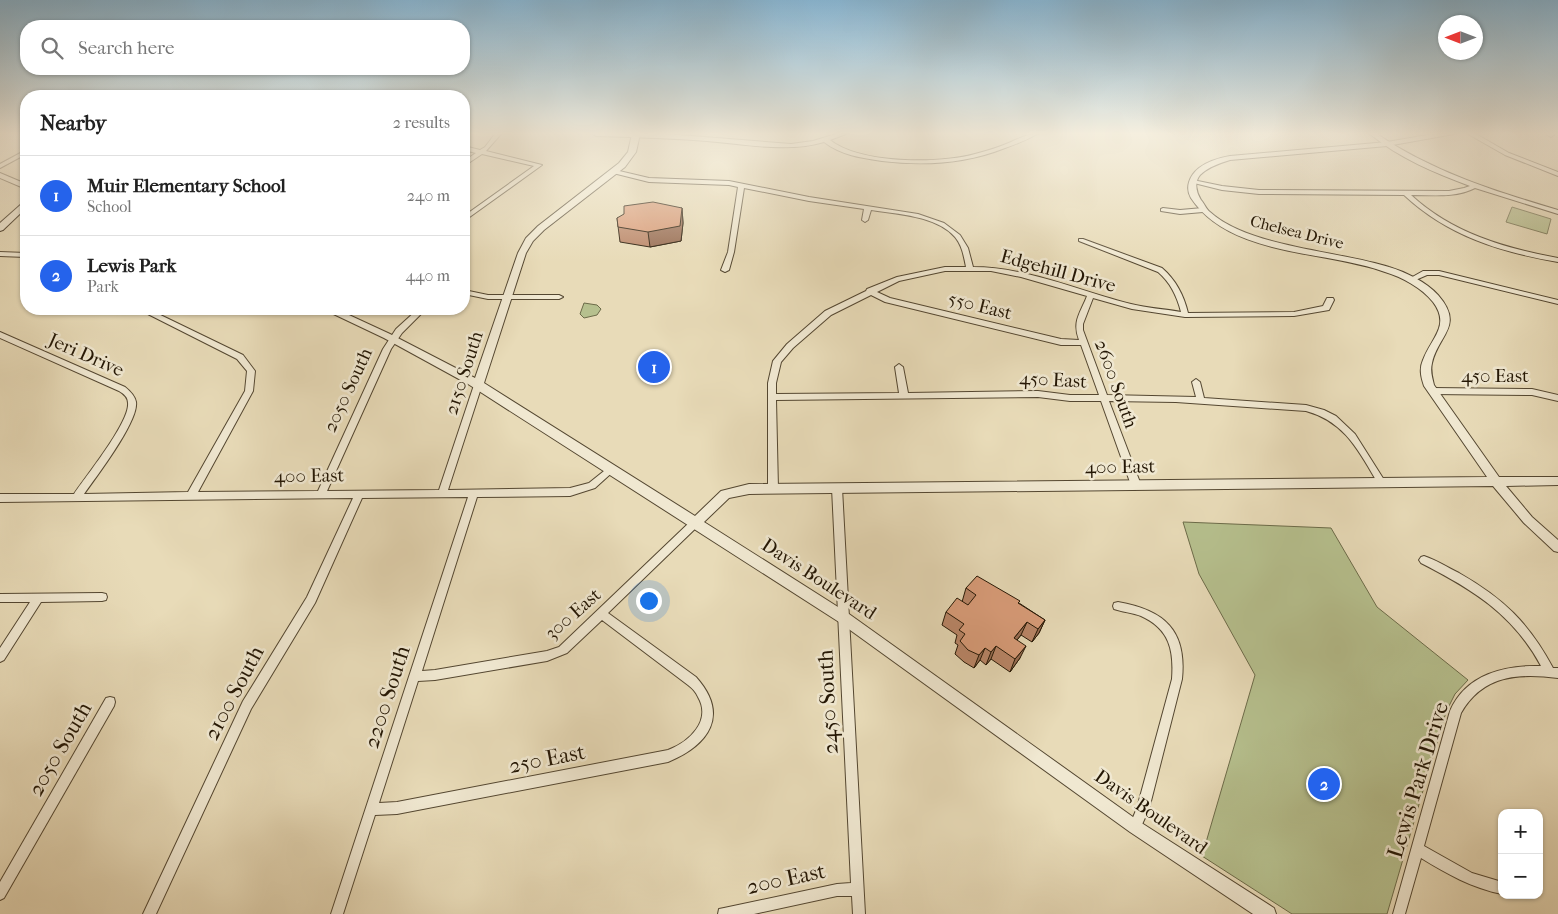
<!DOCTYPE html>
<meta charset="utf-8">
<style>
:root{--surface:#fff;--page:#f6f6f6;--text:#222;--muted:#767676;--line:#e0e0e0;--accent:#2563eb}
body{margin:0;font-family:"IM FELL French Canon",serif;background:var(--page);color:var(--text)}
.controls{position:absolute;right:15px;bottom:15px;display:grid;overflow:hidden;border-radius:10px;box-shadow:0 1px 4px #0004}
.controls button{width:45px;height:45px;display:grid;place-items:center;padding:0;border:0;border-bottom:1px solid var(--line);background:var(--surface);color:var(--text);font:25px sans-serif}
.compass{position:absolute;left:1438px;top:15px;width:45px;height:45px;border-radius:50%;background:var(--surface);box-shadow:0 1px 4px #0004;rotate:270deg}
.you{position:absolute;left:648px;top:600px;width:18px;height:18px;margin:-12px;border:4px solid #fff;border-radius:50%;background:#1a73e8;box-shadow:0 0 0 8px #1a73e833}
.badge{display:grid;place-items:center;width:32px;height:32px;border-radius:50%;background:var(--accent);color:#fff;font-size:16px;font-weight:700}
.pin{position:absolute;translate:-50% -50%;border:2px solid #fff;box-shadow:0 1px 5px #0006}
.list{margin:0;padding:0;list-style:none}
h2{display:flex;justify-content:space-between;align-items:center;height:65px;margin:0;padding:0 20px;font-size:21px}
h2 small{font-size:16px;font-weight:400;color:var(--muted)}
.list li{display:grid;grid-template-columns:32px 1fr auto;gap:15px;align-items:center;box-sizing:border-box;height:80px;padding:0 20px;border-top:1px solid var(--line)}
.list b{display:block;font-size:19px;white-space:nowrap}
.list p{margin:0;font-size:16px;white-space:nowrap;color:var(--muted)}
.list em{font-size:16px;font-style:normal;color:var(--muted)}
.icon{flex:none;width:28px;height:28px;fill:none;stroke:currentColor;stroke-width:2;stroke-linecap:round;stroke-linejoin:round}
.map{position:relative;flex:none;width:1558px;height:914px;overflow:hidden}
.search{position:absolute;background:var(--surface);box-shadow:0 1px 4px #0004;left:20px;top:20px;width:450px;height:55px;display:flex;align-items:center;gap:12px;box-sizing:border-box;padding:0 18px;border-radius:20px;color:var(--muted);font-size:19px}
.panel{position:absolute;background:var(--surface);box-shadow:0 1px 4px #0004;left:20px;top:90px;width:450px;height:225px;border-radius:20px}
.map>svg:first-child{display:block}
.green{fill:#b6c08e;stroke:#6c6b49}
.lines{fill:none;stroke-linecap:round;stroke-linejoin:round}
.minor-casing{stroke:#544731;stroke-width:2}
.tertiary-casing{stroke:#544731;stroke-width:2}
.secondary-casing{stroke:#231604;stroke-width:2}
.minor{fill:#f0e8d1;fill-rule:evenodd}
.tertiary{fill:#f0e8d1;fill-rule:evenodd}
.secondary{fill:#f0e8d1;fill-rule:evenodd}
.wall{fill:#bb8769;stroke:#231604}
.shaded-wall{fill:#996e55;stroke:#231604}
.building{fill:#da9d7a;stroke:#231604}
.labels{text-anchor:middle;dominant-baseline:central;stroke-width:5;stroke-linejoin:round;paint-order:stroke}
.far-street-label{font-size:16px;fill:#231604;stroke:#f0e8d1}
.street-label{font-size:19px;fill:#231604;stroke:#f0e8d1}
.near-street-label{font-size:22px;fill:#231604;stroke:#f0e8d1}
</style>
<div class="map">
<svg width="1558" height="914" viewBox="0 0 1558 914">
<rect width="100%" height="100%" fill="#e8dbb8"/>
<filter id="stains"><feTurbulence type="fractalNoise" baseFrequency=".004" numOctaves="4"/><feColorMatrix values="0 0 0 0 .2 0 0 0 0 .09 0 0 0 0 .02 0 0 0 .5 -.17"/></filter>
<radialGradient id="worn" r=".72"><stop offset=".6" stop-color="#630" stop-opacity="0"/><stop offset="1" stop-color="#630" stop-opacity=".3"/></radialGradient>
<g class="green">
<path d="M 1512,207 L 1551,219 L 1547,234 L 1506,222 Z"/>
<path d="M 584,303 L 597,305 L 601,309 L 597,315 L 584,318 L 580,314 Z"/>
<path d="M 1183,522 L 1331,528 L 1377,607 L 1468,680 L 1455,694 L 1446,712 L 1387,914 L 1292,914 L 1202,856 L 1255,675 L 1199,574 Z"/>
</g>
<g class="lines">
<g class="minor-casing">
<g id="minor">
<path d="M 495,134 L 501,134 L 486,151 L 542,165 L 464,221 L 464,216 L 534,166 L 482,154 L 464,166 L 464,161 L 476,153 L 464,150 L 464,146 L 480,150 L 485,147 Z"/>
<path d="M 593,134 L 666,134 L 791,144 L 813,141 L 836,134 L 846,134 L 830,140 C 860,164 939,164 975,154 C 987,151 1000,147 1011,142 C 1020,138 1027,134 1037,134 C 1027,140 1016,144 1005,148 C 965,164 924,166 882,161 C 861,158 841,155 824,142 C 788,153 744,144 707,141 C 670,138 633,137 596,136 Z"/>
<path d="M 1370,134 L 1377,134 C 1433,172 1494,191 1558,210 L 1558,214 L 1475,188 C 1456,198 1433,195 1411,195 C 1452,233 1504,248 1558,258 L 1558,262 C 1500,252 1448,236 1404,195 L 1259,194 L 1222,190 L 1190,182 L 1193,180 L 1222,186 L 1259,190 L 1449,191 L 1464,188 L 1470,186 C 1435,173 1399,158 1370,134 Z"/>
<path d="M 1468,134 L 1476,134 L 1509,153 L 1558,172 L 1558,176 L 1505,155 Z"/>
<path d="M 1546,134 L 1553,134 L 1554,135 L 1551,137 Z"/>
<path d="M 26,150 L 26,154 L 0,168 L 0,164 Z"/>
<path d="M 615,170 L 649,178 L 729,181 L 809,197 L 918,214 L 944,223 L 960,235 L 968,248 L 973,267 C 1027,267 1079,291 1131,304 C 1147,308 1164,309 1181,312 C 1177,296 1170,282 1158,272 L 1079,241 L 1079,239 L 1083,239 L 1162,268 C 1176,280 1184,296 1188,313 L 1294,312 L 1323,306 L 1327,298 L 1333,298 L 1334,300 L 1329,310 L 1294,316 L 1185,317 L 1132,309 L 1093,298 L 1083,324 L 1083,330 L 1107,395 L 1196,397 L 1192,382 L 1196,379 L 1200,382 L 1204,398 L 1306,405 L 1324,410 L 1336,416 L 1355,434 L 1386,483 L 1385,485 L 1379,485 C 1359,452 1346,422 1306,411 L 1176,402 L 1109,401 L 1141,485 L 1139,487 L 1133,487 L 1131,485 L 1101,401 L 1070,401 L 1038,397 L 776,400 L 778,489 L 776,491 L 770,491 L 768,489 L 768,383 L 773,361 L 787,344 L 825,311 L 866,291 L 867,289 L 897,277 L 945,267 L 966,267 C 964,257 962,245 955,237 C 937,216 897,214 871,210 L 868,220 L 865,222 L 862,220 L 864,209 L 809,201 L 744,188 L 734,252 L 729,270 L 725,272 L 721,270 L 728,252 L 738,187 L 729,185 L 649,182 L 613,173 L 612,172 ZM 945,271 L 991,271 L 1021,277 L 1087,296 C 1080,314 1072,321 1079,340 L 1061,339 L 890,298 L 877,292 L 899,281 ZM 871,295 L 885,302 L 1061,345 L 1081,345 L 1099,395 L 1070,395 L 1038,391 L 908,393 L 903,367 L 899,364 L 895,367 L 899,393 L 776,394 L 776,383 L 781,362 L 793,348 L 831,315 Z"/>
<path d="M 1163,208 L 1180,210 L 1203,208 L 1206,210 L 1203,212 L 1180,214 L 1161,211 L 1161,209 Z"/>
<path d="M 0,252 L 26,253 L 26,257 L 0,256 Z"/>
<path d="M 1423,271 L 1439,271 L 1558,300 L 1558,304 L 1439,275 L 1427,275 L 1411,282 L 1407,280 Z"/>
<path d="M 464,290 L 488,295 L 559,295 L 563,297 L 559,299 L 488,299 L 464,294 Z"/>
<path d="M 138,309 L 148,309 L 243,355 L 255,371 L 253,391 L 198,492 L 318,491 L 383,349 L 396,329 L 418,309 L 426,309 L 402,333 L 391,349 L 327,491 L 439,490 L 474,385 L 478,382 L 482,385 L 448,490 L 570,488 L 589,483 L 609,467 L 615,467 L 616,469 L 595,488 L 570,496 L 477,497 L 422,671 L 435,670 L 547,651 L 559,647 L 692,520 L 695,519 L 698,520 L 700,523 L 698,526 L 608,613 L 696,677 C 730,715 709,745 668,762 L 397,814 L 375,815 L 343,914 L 331,914 L 468,497 L 362,498 L 315,603 L 251,709 L 156,914 L 143,914 L 243,701 L 307,597 L 353,498 L 0,502 L 0,494 L 74,494 C 86,476 130,422 128,403 C 128,397 124,394 119,391 L 0,338 L 0,332 L 125,387 C 130,391 135,396 136,402 C 139,421 96,477 84,494 L 188,492 L 245,391 L 247,371 L 237,359 ZM 602,620 L 688,685 C 692,688 696,692 698,697 C 712,721 689,742 668,750 L 397,802 L 379,803 L 418,681 L 435,680 L 547,661 L 567,653 Z"/>
<path d="M 1432,388 L 1532,389 L 1558,395 L 1558,401 L 1532,395 L 1432,394 L 1428,391 Z"/>
<path d="M 837,484 L 840,486 L 842,488 L 865,914 L 853,914 L 852,896 L 837,896 L 754,914 L 718,914 L 719,909 L 724,908 L 837,884 L 851,883 L 832,488 L 834,486 Z"/>
<path d="M 1424,556 C 1436,560 1447,567 1459,573 C 1503,598 1529,623 1553,668 L 1558,668 L 1558,678 C 1518,673 1483,675 1461,713 L 1424,846 L 1472,873 L 1502,882 L 1502,894 C 1472,888 1447,874 1421,858 L 1405,914 L 1393,914 L 1450,711 C 1466,674 1505,665 1541,666 C 1513,614 1472,589 1421,563 L 1419,560 L 1421,557 Z"/>
<path d="M 102,593 L 106,594 L 107,597 L 106,600 L 102,601 L 41,602 L 4,660 L 0,662 L 0,648 L 30,602 L 0,602 L 0,594 Z"/>
<path d="M 1118,602 C 1164,610 1187,630 1182,679 L 1149,809 L 1139,831 L 1135,833 L 1131,831 L 1129,827 L 1137,808 L 1172,679 C 1174,651 1170,629 1141,616 C 1133,613 1123,612 1114,609 L 1113,606 L 1114,603 Z"/>
<path d="M 110,697 L 114,698 L 115,702 L 114,706 L 4,898 L 0,900 L 0,882 L 106,698 Z"/>
</g>
</g>
<g class="tertiary-casing">
<g id="tertiary">
<path d="M 632,134 L 640,134 L 636,152 L 625,167 L 544,230 L 533,241 L 526,253 L 484,383 L 695,516 L 721,491 L 749,484 L 1487,477 L 1424,386 C 1421,377 1419,369 1423,360 C 1431,338 1451,326 1433,302 C 1422,288 1402,277 1385,272 C 1325,250 1230,257 1191,198 C 1185,188 1189,176 1199,168 C 1208,161 1219,158 1230,156 L 1387,142 L 1433,134 L 1454,134 L 1387,146 L 1230,160 C 1220,163 1208,167 1200,175 C 1194,182 1196,192 1201,200 C 1204,203 1206,209 1210,212 C 1248,247 1339,251 1389,267 C 1406,272 1426,282 1438,295 C 1465,326 1438,335 1432,363 C 1430,371 1432,377 1434,385 L 1499,477 L 1558,477 L 1558,485 L 1506,486 L 1532,517 L 1558,540 L 1558,552 L 1554,551 L 1524,523 L 1493,486 L 749,494 L 729,498 L 704,522 L 849,614 L 1140,822 L 1274,908 L 1276,914 L 1253,914 L 1130,832 L 839,622 L 468,384 L 384,338 L 323,309 L 336,309 L 390,334 L 475,378 L 518,253 L 526,238 L 538,226 L 619,163 L 628,152 Z"/>
<path d="M 0,173 L 26,184 L 26,189 L 0,178 Z"/>
</g>
</g>
<g class="secondary-casing">
<path id="secondary" d="M 26,200 L 26,208 L 3,230 L 0,231 L 0,223 Z"/>
</g>
<use href="#minor" class="minor"/>
<use href="#tertiary" class="tertiary"/>
<use href="#secondary" class="secondary"/>
</g>
<g class="wall">
<path d="M 682,208 L 683,223 L 681,241 L 650,247 L 620,242 L 617,218 Z"/>
<path d="M 966,588 L 1019,603 L 1045,620 L 1039,633 L 1032,642 L 1021,635 L 1017,640 L 1020,658 L 1010,672 L 991,659 L 986,665 L 980,660 L 974,668 L 964,662 L 955,654 L 958,645 L 955,643 L 957,635 L 942,625 L 946,612 L 962,602 Z"/>
</g>
<g class="shaded-wall">
<path d="M 682,208 L 683,223 L 681,241 L 650,247 L 648,232 Z"/>
<path d="M 1045,620 L 1039,633 L 1032,642 L 1038,629 Z"/>
<path d="M 1027,622 L 1021,635 L 1009,650 L 1014,638 Z"/>
<path d="M 996,646 L 991,659 L 986,665 L 991,652 Z"/>
<path d="M 1026,646 L 1020,658 L 1010,672 L 1015,659 Z"/>
<path d="M 985,648 L 980,660 L 974,668 L 979,655 Z"/>
</g>
<g class="building">
<path d="M 653,202 L 682,208 L 680,226 L 648,232 L 618,227 L 617,218 L 624,214 L 624,206 Z"/>
<path d="M 977,576 L 1020,601 L 1018,603 L 1045,620 L 1038,629 L 1027,622 L 1014,638 L 1026,646 L 1015,659 L 996,646 L 991,652 L 985,648 L 979,655 L 968,650 L 960,641 L 965,634 L 959,630 L 964,624 L 946,612 L 957,598 L 968,605 L 976,595 L 966,588 Z"/>
</g>
<linearGradient id="sky" x2="0" y2="1"><stop stop-color="#88b6d3"/><stop offset="0.51" stop-color="#f5efdf"/><stop offset="1" stop-color="#f5efdf" stop-opacity="0"/></linearGradient>
<rect width="1558" height="262" fill="url(#sky)"/>
<g class="labels">
<g class="far-street-label">
<text transform="translate(1297 232) rotate(14)">Chelsea Drive</text>
</g>
<g class="street-label">
<text transform="translate(1058 271) rotate(15)">Edgehill Drive</text>
<text transform="translate(980 306) rotate(14)">550 East</text>
<text transform="translate(86 355) rotate(24)">Jeri Drive</text>
<text transform="translate(464 373) rotate(-72)">2150 South</text>
<text x="1495" y="376">450 East</text>
<text transform="translate(1053 380) rotate(3)">450 East</text>
<text transform="translate(1116 384) rotate(70)">2600 South</text>
<text transform="translate(348 390) rotate(-65)">2050 South</text>
<text transform="translate(1120 467) rotate(-1)">400 East</text>
<text transform="translate(309 476) rotate(-1)">400 East</text>
<text transform="translate(819 579) rotate(33)">Davis Boulevard</text>
<text transform="translate(573 614) rotate(-41)">300 East</text>
<text transform="translate(1151 812) rotate(35)">Davis Boulevard</text>
</g>
<g class="near-street-label">
<text transform="translate(234 693) rotate(-62)">2100 South</text>
<text transform="translate(387 697) rotate(-72)">2200 South</text>
<text transform="translate(828 702) rotate(-93)">2450 South</text>
<text transform="translate(60 749) rotate(-60)">2050 South</text>
<text transform="translate(547 759) rotate(-11)">250 East</text>
<text transform="translate(1418 780) rotate(-73)">Lewis Park Drive</text>
<text transform="translate(786 879) rotate(-12)">200 East</text>
</g>
</g>
<rect width="100%" height="100%" filter="url(#stains)"/>
<rect width="100%" height="100%" fill="url(#worn)"/>
</svg>
<div class="controls">
<button>+</button>
<button>−</button>
</div>
<svg class="compass" viewBox="-18 -18 36 36"><path d="M0-13l5 13h-10z" fill="#e53935"/><path d="M0 13l5-13h-10z" fill="#767676"/></svg>
<div class="you"></div>
<div class="pin badge" style="left:654px;top:367px">1</div>
<div class="pin badge" style="left:1324px;top:784px">2</div>
<div class="search"><svg class="icon" aria-label="search" viewBox="0 0 24 24"><circle cx="10" cy="10" r="6"/><path d="M15 15l6 6"/></svg>Search here</div>
<section class="panel">
<h2>Nearby<small>2 results</small></h2>
<ul class="list">
<li><span class="badge">1</span><div><b>Muir Elementary School</b><p>School</p></div><em>240 m</em></li>
<li><span class="badge">2</span><div><b>Lewis Park</b><p>Park</p></div><em>440 m</em></li>
</ul>
</section>
</div>
